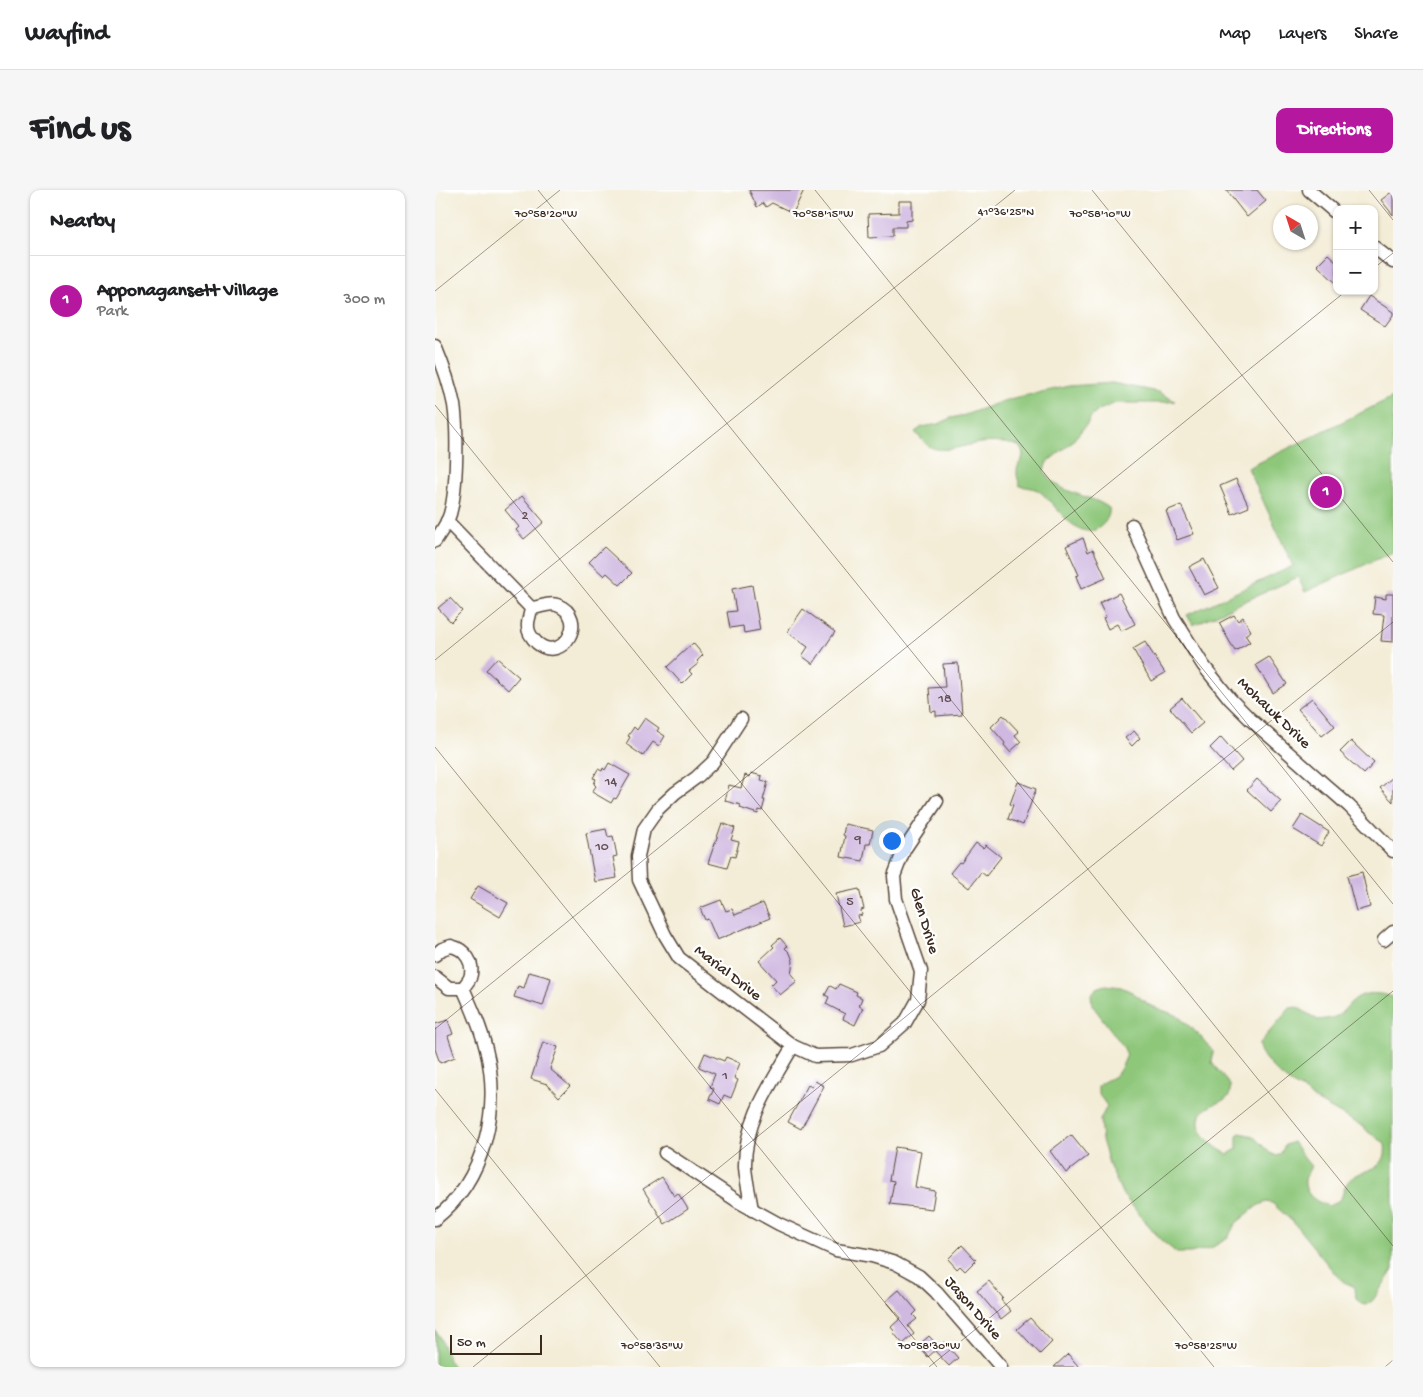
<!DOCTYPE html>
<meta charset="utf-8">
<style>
:root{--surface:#fff;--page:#f6f6f6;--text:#202124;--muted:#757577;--line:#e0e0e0;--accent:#b5179e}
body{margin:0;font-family:"Gochi Hand",sans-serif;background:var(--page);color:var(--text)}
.controls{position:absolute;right:15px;top:15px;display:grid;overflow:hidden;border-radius:10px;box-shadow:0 1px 4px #0004}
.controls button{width:45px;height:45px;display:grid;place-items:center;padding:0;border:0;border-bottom:1px solid var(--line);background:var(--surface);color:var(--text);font:25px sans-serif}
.compass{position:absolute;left:838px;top:15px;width:45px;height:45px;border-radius:50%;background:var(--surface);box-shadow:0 1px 4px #0004;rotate:321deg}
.scale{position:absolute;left:15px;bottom:12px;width:92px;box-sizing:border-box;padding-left:5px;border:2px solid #3b2a1e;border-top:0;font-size:14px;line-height:18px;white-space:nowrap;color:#3b2a1e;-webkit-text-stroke:4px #fff;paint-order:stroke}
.you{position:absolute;left:456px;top:650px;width:18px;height:18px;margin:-12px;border:4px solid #fff;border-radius:50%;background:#1a73e8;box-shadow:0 0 0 8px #1a73e833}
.badge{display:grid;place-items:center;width:32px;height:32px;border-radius:50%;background:var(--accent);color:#fff;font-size:16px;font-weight:700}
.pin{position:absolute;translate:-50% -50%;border:2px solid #fff;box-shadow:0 1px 5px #0006}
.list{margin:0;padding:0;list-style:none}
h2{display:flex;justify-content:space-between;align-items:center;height:65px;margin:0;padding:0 20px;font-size:21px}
h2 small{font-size:16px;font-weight:400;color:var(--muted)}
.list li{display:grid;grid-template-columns:32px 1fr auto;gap:15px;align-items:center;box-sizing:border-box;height:90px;padding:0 20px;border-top:1px solid var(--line)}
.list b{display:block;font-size:19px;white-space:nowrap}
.list p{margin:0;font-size:16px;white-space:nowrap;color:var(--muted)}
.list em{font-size:16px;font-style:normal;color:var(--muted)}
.map{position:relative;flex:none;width:958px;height:1177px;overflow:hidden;border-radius:10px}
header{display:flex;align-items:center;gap:30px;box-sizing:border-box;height:70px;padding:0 25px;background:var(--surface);border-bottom:1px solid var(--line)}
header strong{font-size:24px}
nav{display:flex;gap:28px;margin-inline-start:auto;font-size:18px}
.intro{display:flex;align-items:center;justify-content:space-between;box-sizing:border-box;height:120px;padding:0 30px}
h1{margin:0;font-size:35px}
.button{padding:12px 22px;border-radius:10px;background:var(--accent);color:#fff;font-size:18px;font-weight:700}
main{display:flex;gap:30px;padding:0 30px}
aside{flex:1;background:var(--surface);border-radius:10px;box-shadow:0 1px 4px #0004}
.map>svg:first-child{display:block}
.green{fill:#8ec77a;stroke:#64784c}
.building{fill:#d0b9e1}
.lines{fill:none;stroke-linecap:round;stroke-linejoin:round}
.street-casing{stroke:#57473a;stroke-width:15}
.street{stroke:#fff;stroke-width:12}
.ticks{fill:none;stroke:#3b2a1e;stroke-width:1;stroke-opacity:0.45}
.labels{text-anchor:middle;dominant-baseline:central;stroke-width:4.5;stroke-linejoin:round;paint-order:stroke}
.number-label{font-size:14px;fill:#604e4f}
.street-label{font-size:16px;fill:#3b2a1e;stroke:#fff}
.ticks-label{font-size:12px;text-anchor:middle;fill:#3b2a1e;stroke:#fff;stroke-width:4.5;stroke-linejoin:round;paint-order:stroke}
</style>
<header>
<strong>Wayfind</strong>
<nav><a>Map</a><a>Layers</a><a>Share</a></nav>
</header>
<div class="intro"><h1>Find us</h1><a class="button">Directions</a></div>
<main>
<aside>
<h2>Nearby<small></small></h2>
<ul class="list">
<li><span class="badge">1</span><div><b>Apponagansett Village</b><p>Park</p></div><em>300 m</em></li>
</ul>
</aside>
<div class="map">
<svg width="958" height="1177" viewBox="0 0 958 1177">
<rect width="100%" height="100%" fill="#fff"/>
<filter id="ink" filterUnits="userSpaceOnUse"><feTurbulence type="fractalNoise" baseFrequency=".02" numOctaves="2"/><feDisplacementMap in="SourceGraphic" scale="10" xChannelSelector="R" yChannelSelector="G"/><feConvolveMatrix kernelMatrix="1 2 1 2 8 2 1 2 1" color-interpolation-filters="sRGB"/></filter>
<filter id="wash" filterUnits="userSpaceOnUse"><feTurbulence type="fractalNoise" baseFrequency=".0096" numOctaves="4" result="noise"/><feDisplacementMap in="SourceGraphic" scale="20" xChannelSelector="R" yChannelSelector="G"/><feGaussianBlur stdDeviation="1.12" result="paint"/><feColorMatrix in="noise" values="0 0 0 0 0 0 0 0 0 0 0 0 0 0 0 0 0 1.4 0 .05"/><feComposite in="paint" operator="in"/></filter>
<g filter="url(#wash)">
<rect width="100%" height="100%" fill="#f3ecd6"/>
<g class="green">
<path d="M 677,193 L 723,202 L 740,211 L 726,213 L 681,213 L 664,220 L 655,228 L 652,234 L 635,254 L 612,272 L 609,280 C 621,305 654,303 674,318 C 675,322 673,328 670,332 C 646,361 620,312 604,301 C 600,298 591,297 585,296 C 584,292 582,287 582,284 C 581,270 594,270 584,256 C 572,252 557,252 545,253 C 528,255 505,266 491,254 C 487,251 484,246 480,242 L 487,237 L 504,234 L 516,228 L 530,225 L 574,209 L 634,196 Z"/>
<path d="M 958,207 L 958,362 L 870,402 L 863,387 L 758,435 L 752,425 L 858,376 L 813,278 Z"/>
<path d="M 671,795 L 686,797 L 697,802 L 716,816 L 743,826 L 764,845 L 778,861 L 777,873 L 795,895 C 795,899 796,904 793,907 C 787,912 778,914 772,918 C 750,934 778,958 793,964 L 802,959 L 802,945 L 805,943 L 818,946 L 835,963 L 842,966 L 846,963 L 850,955 L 858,952 C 865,961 868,968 876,976 C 874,981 870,986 870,991 C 869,1005 883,1013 894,1016 L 906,1009 C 908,1004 909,997 912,993 C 925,975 954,986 950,953 L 933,942 L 929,937 L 877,908 C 871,900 861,897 854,892 C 844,885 823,865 824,854 L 855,818 L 862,817 L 883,830 C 889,829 897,829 902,826 C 909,822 913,814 920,809 C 931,801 946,803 958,807 L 958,1080 L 938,1110 L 932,1115 L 926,1114 L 921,1109 L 920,1097 L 909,1092 L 902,1086 L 858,1032 L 837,1013 L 831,1012 L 822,1016 L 800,1034 L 793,1048 L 776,1058 L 755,1063 L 742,1063 L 726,1050 L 688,1005 L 675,977 L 667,950 L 665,930 L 672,916 L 663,903 L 663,896 C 668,891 673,890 678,887 C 686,882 688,873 692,865 L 688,856 L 657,815 L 656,804 L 662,798 Z"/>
<path d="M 0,1140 C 9,1151 10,1166 18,1177 L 0,1177 Z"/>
</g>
<g id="blocks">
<g class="building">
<path d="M 314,0 L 369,0 L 358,23 L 337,13 L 331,17 L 328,13 L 322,17 Z"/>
<path d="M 791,0 L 822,0 L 831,11 L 812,27 Z"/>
<path d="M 958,1 L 958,25 L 946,10 Z"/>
<path d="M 464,11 L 477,11 L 477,30 L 471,31 L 471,37 L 458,37 L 458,46 L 434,47 L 433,24 L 464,23 Z"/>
<path d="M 893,64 L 902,72 L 902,94 L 882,75 Z"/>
<path d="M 934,106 L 958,122 L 958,125 L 950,136 L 925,120 Z"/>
<path d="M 801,289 L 814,317 L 797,324 L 785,296 Z"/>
<path d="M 87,306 L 109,332 L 89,349 L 81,340 L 84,337 L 70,320 Z"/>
<path d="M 746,315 L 759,344 L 742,350 L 731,321 Z"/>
<path d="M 648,348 L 653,362 L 658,359 L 671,388 L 646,399 L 641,386 L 644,385 L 631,356 Z"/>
<path d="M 169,357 L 197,383 L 185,395 L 172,383 L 169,386 L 154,372 Z"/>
<path d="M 769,369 L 784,398 L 769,405 L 754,377 Z"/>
<path d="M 317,395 L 325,440 L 309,443 L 308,436 L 295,438 L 292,422 L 301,421 L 297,399 Z"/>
<path d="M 684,403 L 700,434 L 686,441 L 682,434 L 673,439 L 668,428 L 671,427 L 664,413 Z"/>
<path d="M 951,404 L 958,404 L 958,452 L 946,451 L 949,425 L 938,424 L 940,407 L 951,409 Z"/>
<path d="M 15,408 L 27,421 L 16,432 L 3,418 Z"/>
<path d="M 368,419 L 400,442 L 378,474 L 367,466 L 373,457 L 352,442 Z"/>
<path d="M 799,425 L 803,431 L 808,427 L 816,441 L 810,445 L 815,452 L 800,461 L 784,433 Z"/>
<path d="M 710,452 L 730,483 L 716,491 L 698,459 Z"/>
<path d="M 258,453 L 268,465 L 262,471 L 264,473 L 254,481 L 257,484 L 247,494 L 232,477 Z"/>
<path d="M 834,467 L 852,494 L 838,503 L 821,475 Z"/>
<path d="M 62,468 L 84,487 L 73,500 L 51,480 Z"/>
<path d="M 523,473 L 527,524 L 501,526 L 501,521 L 496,522 L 494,498 L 510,497 L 508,474 Z"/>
<path d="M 747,508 L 768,533 L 756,543 L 735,518 Z"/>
<path d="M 877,508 L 900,536 L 887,546 L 863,519 Z"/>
<path d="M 568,525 L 584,542 L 580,545 L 586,552 L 575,562 L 569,555 L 570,553 L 556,537 Z"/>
<path d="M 210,528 L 224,538 L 222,541 L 230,546 L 224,556 L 218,552 L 208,566 L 191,554 L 195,547 L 193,546 L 199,537 L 202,540 Z"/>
<path d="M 699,541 L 705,548 L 697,556 L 690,548 Z"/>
<path d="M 786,547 L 807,571 L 796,581 L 775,558 Z"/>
<path d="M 916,551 L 939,573 L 929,584 L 905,562 Z"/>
<path d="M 174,573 L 195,585 L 181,609 L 179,608 L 176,613 L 157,602 L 161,596 L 159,594 L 161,589 L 158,588 L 163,579 L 167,581 L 168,578 L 170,580 Z"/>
<path d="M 316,583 L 327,586 L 326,590 L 333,592 L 328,610 L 330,610 L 327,621 L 324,620 L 323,624 L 305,618 L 306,615 L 290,611 L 294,595 L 306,598 L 310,585 L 315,587 Z"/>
<path d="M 958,587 L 958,612 L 945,598 Z"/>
<path d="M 822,589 L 846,611 L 836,622 L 812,600 Z"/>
<path d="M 583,592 L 601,599 L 588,635 L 573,629 L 578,615 L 575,614 Z"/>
<path d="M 867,625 L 894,642 L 886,656 L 858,639 Z"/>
<path d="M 287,633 L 300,638 L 296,650 L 304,652 L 300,667 L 296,666 L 292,678 L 273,673 Z"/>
<path d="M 410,634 L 438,640 L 435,654 L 431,654 L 428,671 L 406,667 L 410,646 L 408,645 Z"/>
<path d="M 171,639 L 173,647 L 178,646 L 182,666 L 178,667 L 182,688 L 160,692 L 151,643 Z"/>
<path d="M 541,653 L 548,658 L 551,655 L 566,667 L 551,686 L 546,682 L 534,698 L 515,683 L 524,672 L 526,673 Z"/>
<path d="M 927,682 L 935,717 L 921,721 L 912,686 Z"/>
<path d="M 43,696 L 73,713 L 65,727 L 35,709 Z"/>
<path d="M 424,699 L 429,719 L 426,720 L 427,725 L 423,726 L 425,732 L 408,736 L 401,704 Z"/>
<path d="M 286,710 L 291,721 L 297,719 L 300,725 L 328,713 L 335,728 L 282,750 L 273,729 L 270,730 L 265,718 Z"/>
<path d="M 345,748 L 352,756 L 350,758 L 355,763 L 358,771 L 356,784 L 362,791 L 345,805 L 336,795 L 341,790 L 324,771 L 339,757 L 337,755 Z"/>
<path d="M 94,782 L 116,788 L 108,816 L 79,807 L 83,796 L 89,798 Z"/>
<path d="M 404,794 L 422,802 L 421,805 L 427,808 L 424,816 L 428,818 L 420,835 L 408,829 L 410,824 L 391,814 L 394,807 L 390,805 L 395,796 L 401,799 Z"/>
<path d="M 13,830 L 18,844 L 13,846 L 20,867 L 5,873 L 0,859 L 0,834 Z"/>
<path d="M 108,852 L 123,857 L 115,879 L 135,896 L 124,907 L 112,894 L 96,889 Z"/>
<path d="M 270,863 L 289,871 L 291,867 L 305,873 L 299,888 L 303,890 L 296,908 L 289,905 L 285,914 L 274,909 L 279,899 L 275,897 L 280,884 L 264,877 Z"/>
<path d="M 380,891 L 389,896 L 366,939 L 353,932 L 373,895 L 377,897 Z"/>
<path d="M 636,945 L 653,966 L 631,983 L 615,961 Z"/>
<path d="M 460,957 L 486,961 L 480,997 L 500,1001 L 497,1019 L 455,1014 L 459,991 L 454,990 Z"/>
<path d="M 227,987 L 239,1006 L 243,1003 L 253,1019 L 230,1034 L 208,999 Z"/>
<path d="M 527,1055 L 541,1070 L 530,1081 L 525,1076 L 522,1079 L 513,1069 Z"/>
<path d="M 554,1091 L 568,1108 L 566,1110 L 576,1121 L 566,1129 L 542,1101 Z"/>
<path d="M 464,1100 L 482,1121 L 478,1125 L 482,1129 L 473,1136 L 479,1144 L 468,1154 L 458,1142 L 459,1141 L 456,1137 L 466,1128 L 451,1111 Z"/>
<path d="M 595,1128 L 617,1152 L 605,1164 L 582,1139 Z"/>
<path d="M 494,1146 L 504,1157 L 493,1167 L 483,1156 Z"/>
<path d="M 509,1152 L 523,1168 L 514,1176 L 500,1161 Z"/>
<path d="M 633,1164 L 644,1177 L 619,1177 Z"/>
</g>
</g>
</g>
<g filter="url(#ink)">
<use href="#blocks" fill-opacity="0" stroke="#57473a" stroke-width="1"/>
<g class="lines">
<g class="street-casing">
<g id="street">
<path d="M 874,0 L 902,24"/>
<path d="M 939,57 L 958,72"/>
<path d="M 0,156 C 8,175 15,195 19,215 C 23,241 22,299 15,324 C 12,334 6,342 0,351"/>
<path d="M 12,331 L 96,418 C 105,418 113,412 122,415 C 155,427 128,475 102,453 C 98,449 93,443 93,437 C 92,430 96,424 96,418"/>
<path d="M 697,335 L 739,428 L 768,475 L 795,509 L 815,529 L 914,616 L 958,661"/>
<path d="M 306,529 L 278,572 L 262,587 L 240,603 L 223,619 L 209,639 L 203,666 L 204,690 L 230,745 L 244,768 L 358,856 L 380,866 L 417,865 L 444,856 L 470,833 L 483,810 L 486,781 L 461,709 L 459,686 L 469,660 L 502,611"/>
<path d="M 949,750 L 958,742"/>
<path d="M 0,765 L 7,759 L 16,756 C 30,759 40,773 35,788 C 33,792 30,795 28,798"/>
<path d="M 0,787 L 14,798 L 28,798"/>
<path d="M 230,963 L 304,1012 L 344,1034 L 401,1060 L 437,1066 L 460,1073 L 484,1086 L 501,1102 L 566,1177"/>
<path d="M 317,1020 C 315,1006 311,991 310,977 C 309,931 336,894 358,856"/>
<path d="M 0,1029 C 50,990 66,918 51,859 C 46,838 37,818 28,798"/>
</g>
</g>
<use href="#street" class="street"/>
</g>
</g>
<path class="ticks" d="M 103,0 L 958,1056M 380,0 L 958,714M 657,0 L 958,372M 934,0 L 958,30M 939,78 L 958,63M 0,101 L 125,0M 0,215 L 779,1177M 0,470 L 580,0M 0,557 L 502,1177M 0,839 L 911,101M 0,899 L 225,1177M 38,1177 L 958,432M 494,1177 L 958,801M 950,1177 L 958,1170"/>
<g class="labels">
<g class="number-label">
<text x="90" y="326">2</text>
<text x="510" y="509">18</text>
<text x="176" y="592">14</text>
<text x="423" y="650">9</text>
<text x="167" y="657">10</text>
<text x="415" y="712">5</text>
<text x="290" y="886">1</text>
</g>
<g class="street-label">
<text transform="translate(838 524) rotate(44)">Mohawk Drive</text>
<text transform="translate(488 731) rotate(73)">Glen Drive</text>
<text transform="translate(292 784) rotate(38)">Marial Drive</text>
<text transform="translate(537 1119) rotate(49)">Jason Drive</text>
</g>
</g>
<g class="ticks-label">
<text x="571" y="25">41°36'25"N</text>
<text x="388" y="27">70°58'15"W</text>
<text x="665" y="27">70°58'10"W</text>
<text x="111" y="27">70°58'20"W</text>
<text x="217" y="1159">70°58'35"W</text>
<text x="494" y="1159">70°58'30"W</text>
<text x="771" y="1159">70°58'25"W</text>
</g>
</svg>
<div class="controls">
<button>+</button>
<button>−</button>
</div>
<svg class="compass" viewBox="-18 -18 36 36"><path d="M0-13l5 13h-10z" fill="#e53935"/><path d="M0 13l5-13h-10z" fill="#757577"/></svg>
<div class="scale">50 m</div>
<div class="you"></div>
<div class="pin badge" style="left:891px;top:302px">1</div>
</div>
</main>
